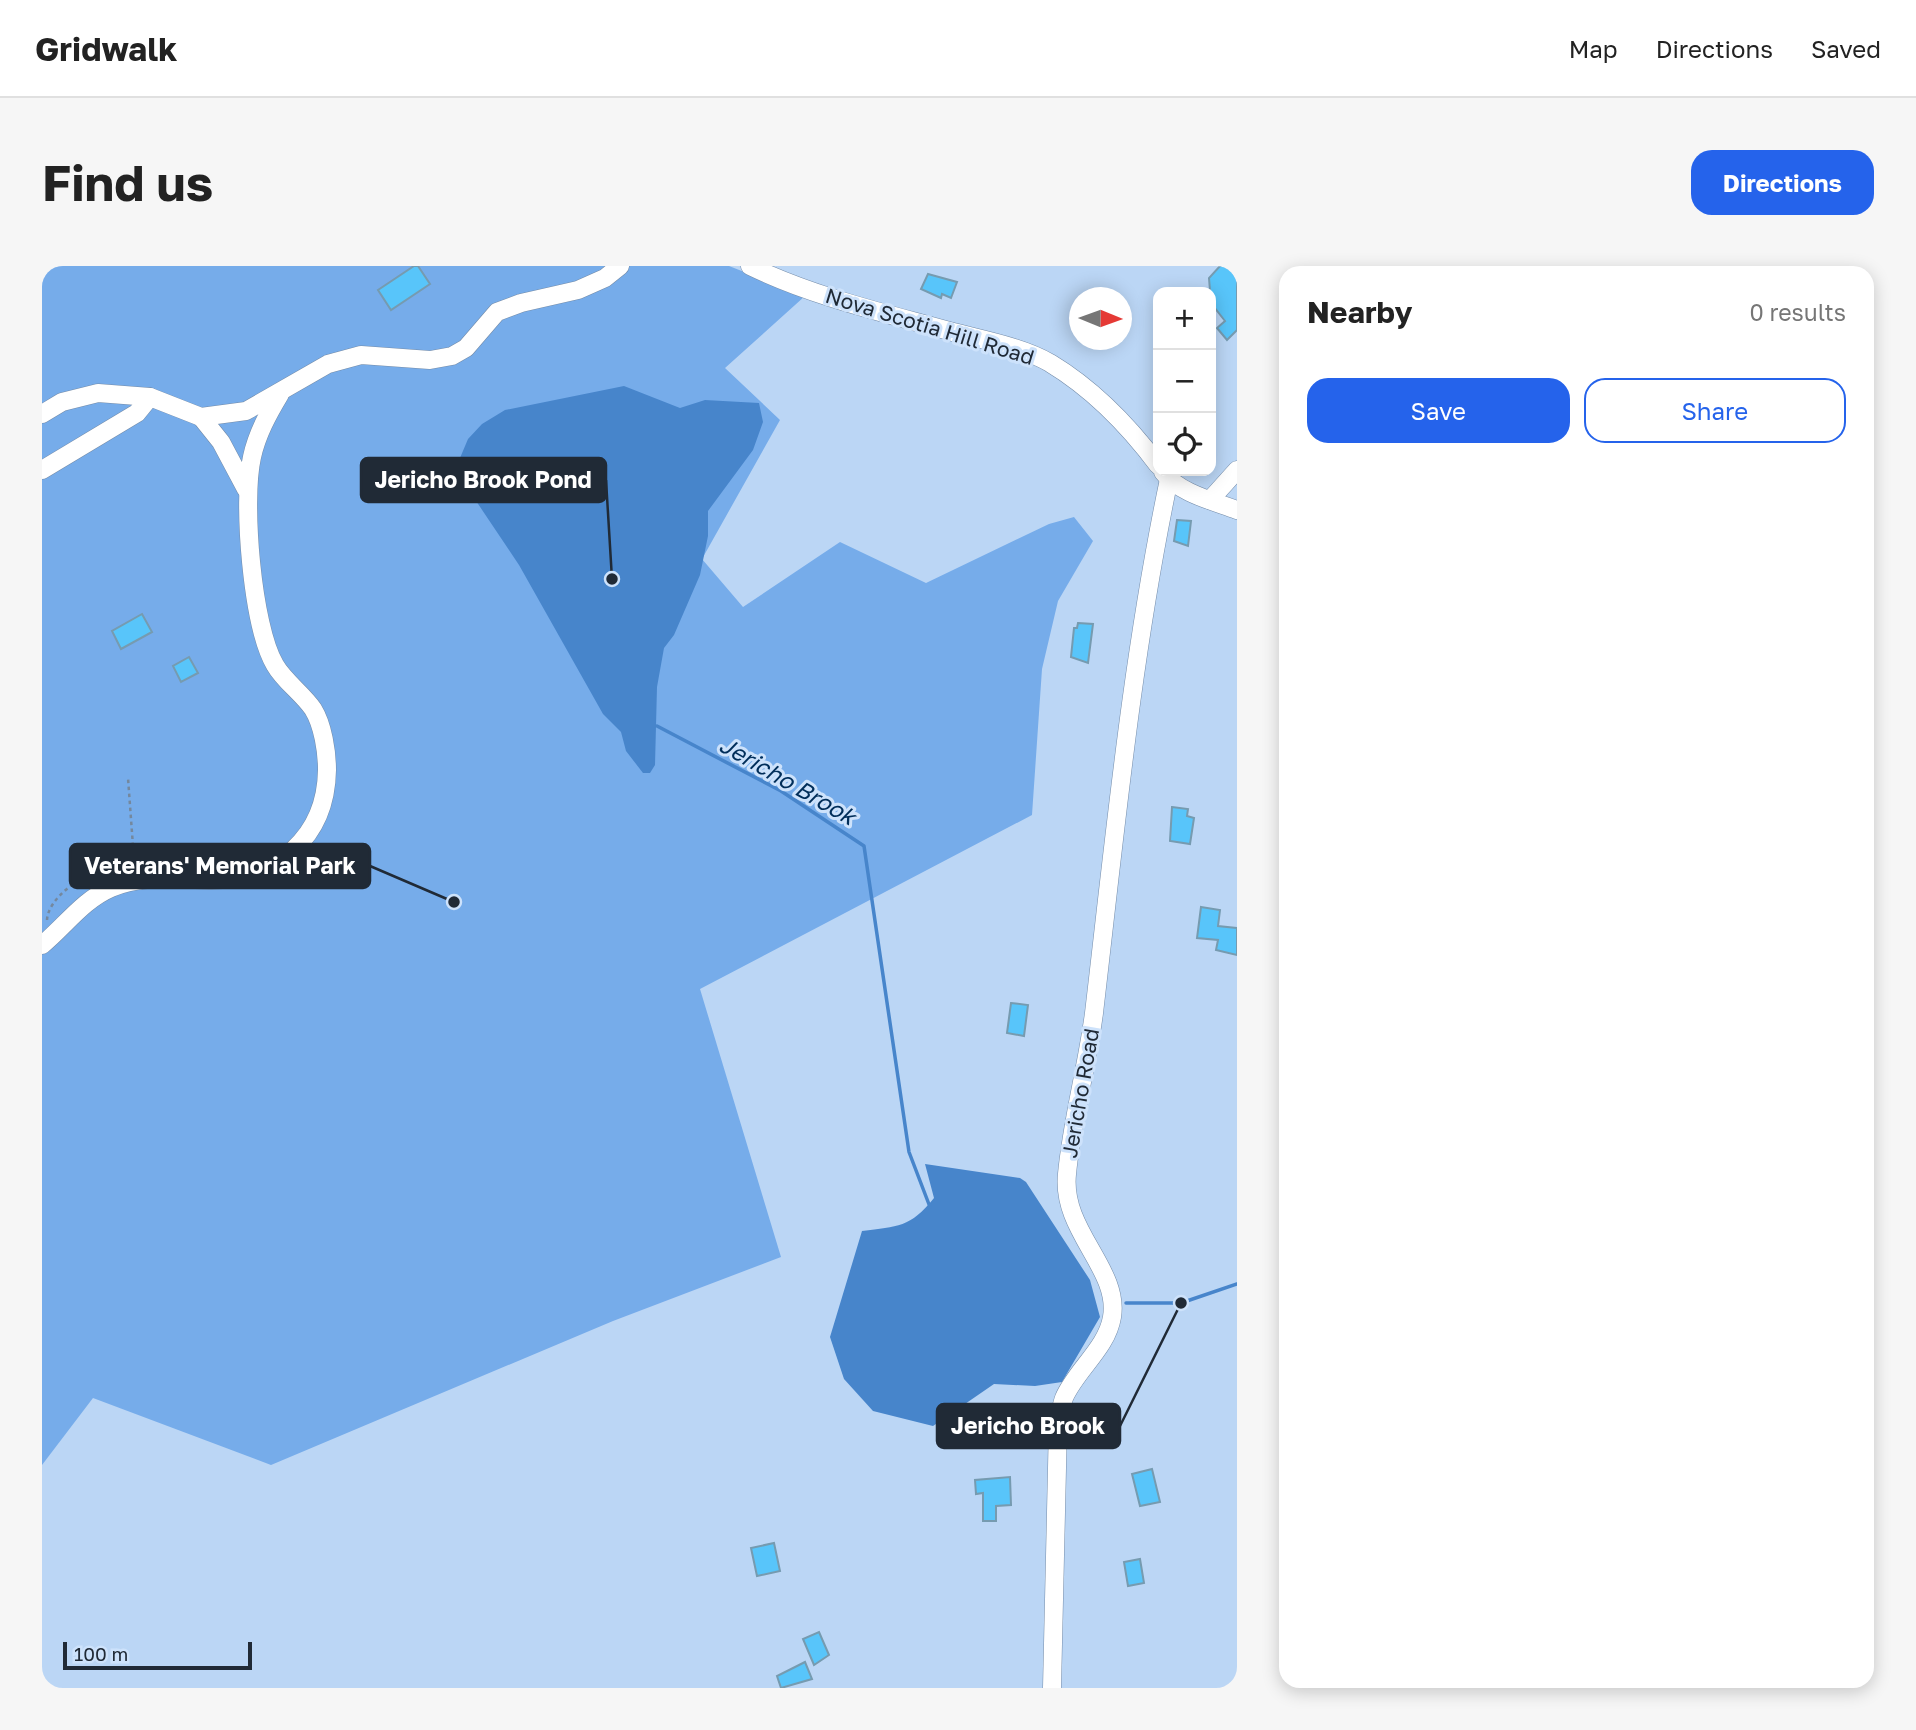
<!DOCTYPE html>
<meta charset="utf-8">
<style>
:root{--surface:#fff;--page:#f6f6f6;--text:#222;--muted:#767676;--line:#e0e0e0;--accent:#2563eb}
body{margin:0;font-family:"Golos Text",sans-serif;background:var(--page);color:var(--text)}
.controls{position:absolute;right:21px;top:21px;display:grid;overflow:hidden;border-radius:14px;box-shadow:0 4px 18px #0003}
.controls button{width:63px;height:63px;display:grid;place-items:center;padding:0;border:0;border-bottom:2px solid var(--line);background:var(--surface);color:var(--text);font:35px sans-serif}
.compass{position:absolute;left:1027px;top:21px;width:63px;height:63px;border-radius:50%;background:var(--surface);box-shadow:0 4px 18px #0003;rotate:91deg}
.scale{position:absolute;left:21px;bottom:18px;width:189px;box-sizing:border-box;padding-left:7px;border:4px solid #202a36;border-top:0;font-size:19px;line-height:24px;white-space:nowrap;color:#202a36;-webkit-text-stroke:5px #cde2fb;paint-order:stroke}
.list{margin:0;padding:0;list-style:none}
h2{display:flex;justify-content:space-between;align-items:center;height:91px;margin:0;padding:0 28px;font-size:30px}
h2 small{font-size:23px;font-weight:400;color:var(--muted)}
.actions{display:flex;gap:14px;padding:21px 28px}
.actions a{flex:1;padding:16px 0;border:2px solid var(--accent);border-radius:21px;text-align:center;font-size:24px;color:var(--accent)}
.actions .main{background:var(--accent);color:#fff}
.icon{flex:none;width:38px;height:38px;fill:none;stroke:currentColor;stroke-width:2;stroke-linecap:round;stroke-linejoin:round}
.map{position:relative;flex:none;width:1195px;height:1422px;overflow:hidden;border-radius:21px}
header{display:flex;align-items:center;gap:42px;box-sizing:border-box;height:98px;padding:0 35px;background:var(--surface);border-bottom:2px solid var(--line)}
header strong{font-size:33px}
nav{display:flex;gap:38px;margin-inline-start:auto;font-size:24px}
.intro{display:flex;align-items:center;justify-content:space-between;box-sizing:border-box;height:168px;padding:0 42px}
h1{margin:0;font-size:49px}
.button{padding:18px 32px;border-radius:21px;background:var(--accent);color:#fff;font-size:24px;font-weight:700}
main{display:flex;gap:42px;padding:0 42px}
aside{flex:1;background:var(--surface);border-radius:21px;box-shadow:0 4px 18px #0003}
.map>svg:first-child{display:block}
.green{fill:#76acea}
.water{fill:#4785cb}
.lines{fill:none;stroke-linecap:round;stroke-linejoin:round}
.stream{stroke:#4785cb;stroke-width:3.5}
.building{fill:#58c5fa;stroke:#769bb0;stroke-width:2}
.minor-casing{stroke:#748ca9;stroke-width:19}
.path{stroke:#74889e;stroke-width:2.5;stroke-dasharray:3.5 3.5;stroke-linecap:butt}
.minor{stroke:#fff;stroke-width:18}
.labels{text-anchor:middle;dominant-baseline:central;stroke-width:6;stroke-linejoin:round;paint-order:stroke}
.street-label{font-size:21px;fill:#202a36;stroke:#cde2fb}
.water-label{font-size:23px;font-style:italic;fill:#002e5a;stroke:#cde2fb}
.leader{fill:none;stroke:#202a36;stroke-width:2.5}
.callout-dot{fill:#202a36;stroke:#cde2fb;stroke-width:2.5}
.callout{fill:#202a36;stroke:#202a36;stroke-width:2.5}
.callout-label{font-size:23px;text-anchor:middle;font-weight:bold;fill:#fff}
</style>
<header>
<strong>Gridwalk</strong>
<nav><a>Map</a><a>Directions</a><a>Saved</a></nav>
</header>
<div class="intro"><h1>Find us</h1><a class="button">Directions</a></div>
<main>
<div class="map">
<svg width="1195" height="1422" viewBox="0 0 1195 1422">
<rect width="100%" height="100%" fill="#bbd6f5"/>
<path class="green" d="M 0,0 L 687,0 L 763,30 L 683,102 L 738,154 L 660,293 L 701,341 L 798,276 L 884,317 L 1007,258 L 1032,251 L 1051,275 L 1016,335 L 1000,403 L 990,549 L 658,723 L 739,991 L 571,1055 L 229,1199 L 51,1132 L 0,1199 Z"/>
<g class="water">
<path d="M 582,120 L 638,142 L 663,134 L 717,137 L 721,156 L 711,184 L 666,245 L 666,270 L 658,309 L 632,369 L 622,382 L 615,421 L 613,499 L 608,507 L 601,507 L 584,485 L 579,466 L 561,448 L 477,299 L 418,211 L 418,192 L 426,173 L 440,158 L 463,144 Z"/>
<path d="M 883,898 L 978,912 L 984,916 L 1048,1014 L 1058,1051 L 1020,1116 L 993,1120 L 952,1118 L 891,1160 L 831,1145 L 802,1113 L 788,1071 L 820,965 C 856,960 868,962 892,932 Z"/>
</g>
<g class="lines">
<g class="stream">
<path d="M 615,460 L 739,525 L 822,580 L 867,886 L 888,941"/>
<path d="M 1084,1037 L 1139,1037 L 1195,1018"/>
</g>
</g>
<g class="building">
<path d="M 372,0 L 376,0 L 388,18 L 349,44 L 336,24 Z"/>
<path d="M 1178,0 L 1195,0 L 1195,64 L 1185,74 L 1175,62 L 1183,55 L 1169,37 L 1167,12 Z"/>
<path d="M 886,8 L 915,16 L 909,32 L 900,28 L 899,32 L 879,23 Z"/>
<path d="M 1135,254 L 1149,255 L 1146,280 L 1132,275 Z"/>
<path d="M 100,348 L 110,366 L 79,383 L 70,365 Z"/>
<path d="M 1036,357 L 1051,358 L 1046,397 L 1029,391 L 1032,362 L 1035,362 Z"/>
<path d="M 147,391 L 156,407 L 139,416 L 131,400 Z"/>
<path d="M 1130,541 L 1146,543 L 1145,550 L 1152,552 L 1148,578 L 1128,575 Z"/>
<path d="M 1159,641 L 1178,644 L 1176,660 L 1195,662 L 1195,689 L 1174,684 L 1176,674 L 1155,672 Z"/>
<path d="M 969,737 L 986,739 L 982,770 L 965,767 Z"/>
<path d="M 1110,1203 L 1118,1236 L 1098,1240 L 1090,1208 Z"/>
<path d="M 968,1211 L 969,1239 L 954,1240 L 954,1255 L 941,1255 L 941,1227 L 934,1228 L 933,1214 Z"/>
<path d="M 732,1277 L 738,1305 L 715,1310 L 709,1282 Z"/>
<path d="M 1098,1293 L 1102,1317 L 1086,1320 L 1082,1296 Z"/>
<path d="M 777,1366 L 787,1389 L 772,1399 L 761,1373 Z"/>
<path d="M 763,1396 L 770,1413 L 739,1422 L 735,1410 Z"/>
</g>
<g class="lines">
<g class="minor-casing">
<g id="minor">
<path d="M 708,0 C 772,31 843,47 911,66 C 942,74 980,81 1008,97 C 1051,123 1086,159 1116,199"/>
<path d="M 0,148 L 20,136 L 56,127 L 108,131 L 159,151 L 204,145 L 286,98 L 319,89 L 388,94 L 410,90 L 424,82 L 455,46 L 479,37 L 536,24 L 563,12 L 578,0"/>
<path d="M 159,151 L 179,176 L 204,223"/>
<path d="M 0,204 L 95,147 L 108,131"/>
<path d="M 1121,206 C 1137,227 1171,235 1195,244"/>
<path d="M 1168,234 L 1195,204"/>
<path d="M 0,679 C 23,660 41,634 69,622 C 101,608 136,614 169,614 C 234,613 284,572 285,504 C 285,486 281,459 271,443 C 260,427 242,415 233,399 C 210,360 200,235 210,191 C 215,168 226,148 238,128"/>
<path d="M 1010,1422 L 1016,1158 C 1018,1150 1019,1140 1022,1132 C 1034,1104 1065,1082 1070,1051 C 1078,1003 1019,965 1025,908 C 1030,854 1045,801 1052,747 C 1073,568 1090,389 1127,213"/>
</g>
</g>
<path class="path" d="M 5,654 C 6,632 40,609 60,603 C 71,600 83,601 92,594 L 86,512"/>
<use href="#minor" class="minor"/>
</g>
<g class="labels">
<g class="street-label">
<text transform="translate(888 60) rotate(17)">Nova Scotia Hill Road</text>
<text transform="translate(1038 827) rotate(-80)">Jericho Road</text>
</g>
<g class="water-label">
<text transform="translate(746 514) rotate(30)">Jericho Brook</text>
</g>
</g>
<path class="leader" d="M570 313L564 214M412 636L328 600M1139 1037L1078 1160"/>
<g class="callout-dot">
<circle cx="570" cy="313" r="7"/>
<circle cx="412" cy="636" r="7"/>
<circle cx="1139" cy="1037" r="7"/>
</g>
<g class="callout">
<rect x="319" y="192" width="245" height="44" rx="7"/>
<rect x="28" y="578" width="300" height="44" rx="7"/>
<rect x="895" y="1138" width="183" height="44" rx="7"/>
</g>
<g class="callout-label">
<text x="441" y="222">Jericho Brook Pond</text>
<text x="178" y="608">Veterans' Memorial Park</text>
<text x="986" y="1168">Jericho Brook</text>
</g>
</svg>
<div class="controls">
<button>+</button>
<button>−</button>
<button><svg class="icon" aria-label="locate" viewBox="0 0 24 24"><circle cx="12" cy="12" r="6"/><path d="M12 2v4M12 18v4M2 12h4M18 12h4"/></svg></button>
</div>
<svg class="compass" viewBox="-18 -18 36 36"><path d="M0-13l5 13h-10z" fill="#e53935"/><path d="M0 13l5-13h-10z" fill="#767676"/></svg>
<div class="scale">100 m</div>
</div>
<aside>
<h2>Nearby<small>0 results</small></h2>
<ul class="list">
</ul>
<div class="actions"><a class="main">Save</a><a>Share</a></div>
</aside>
</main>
